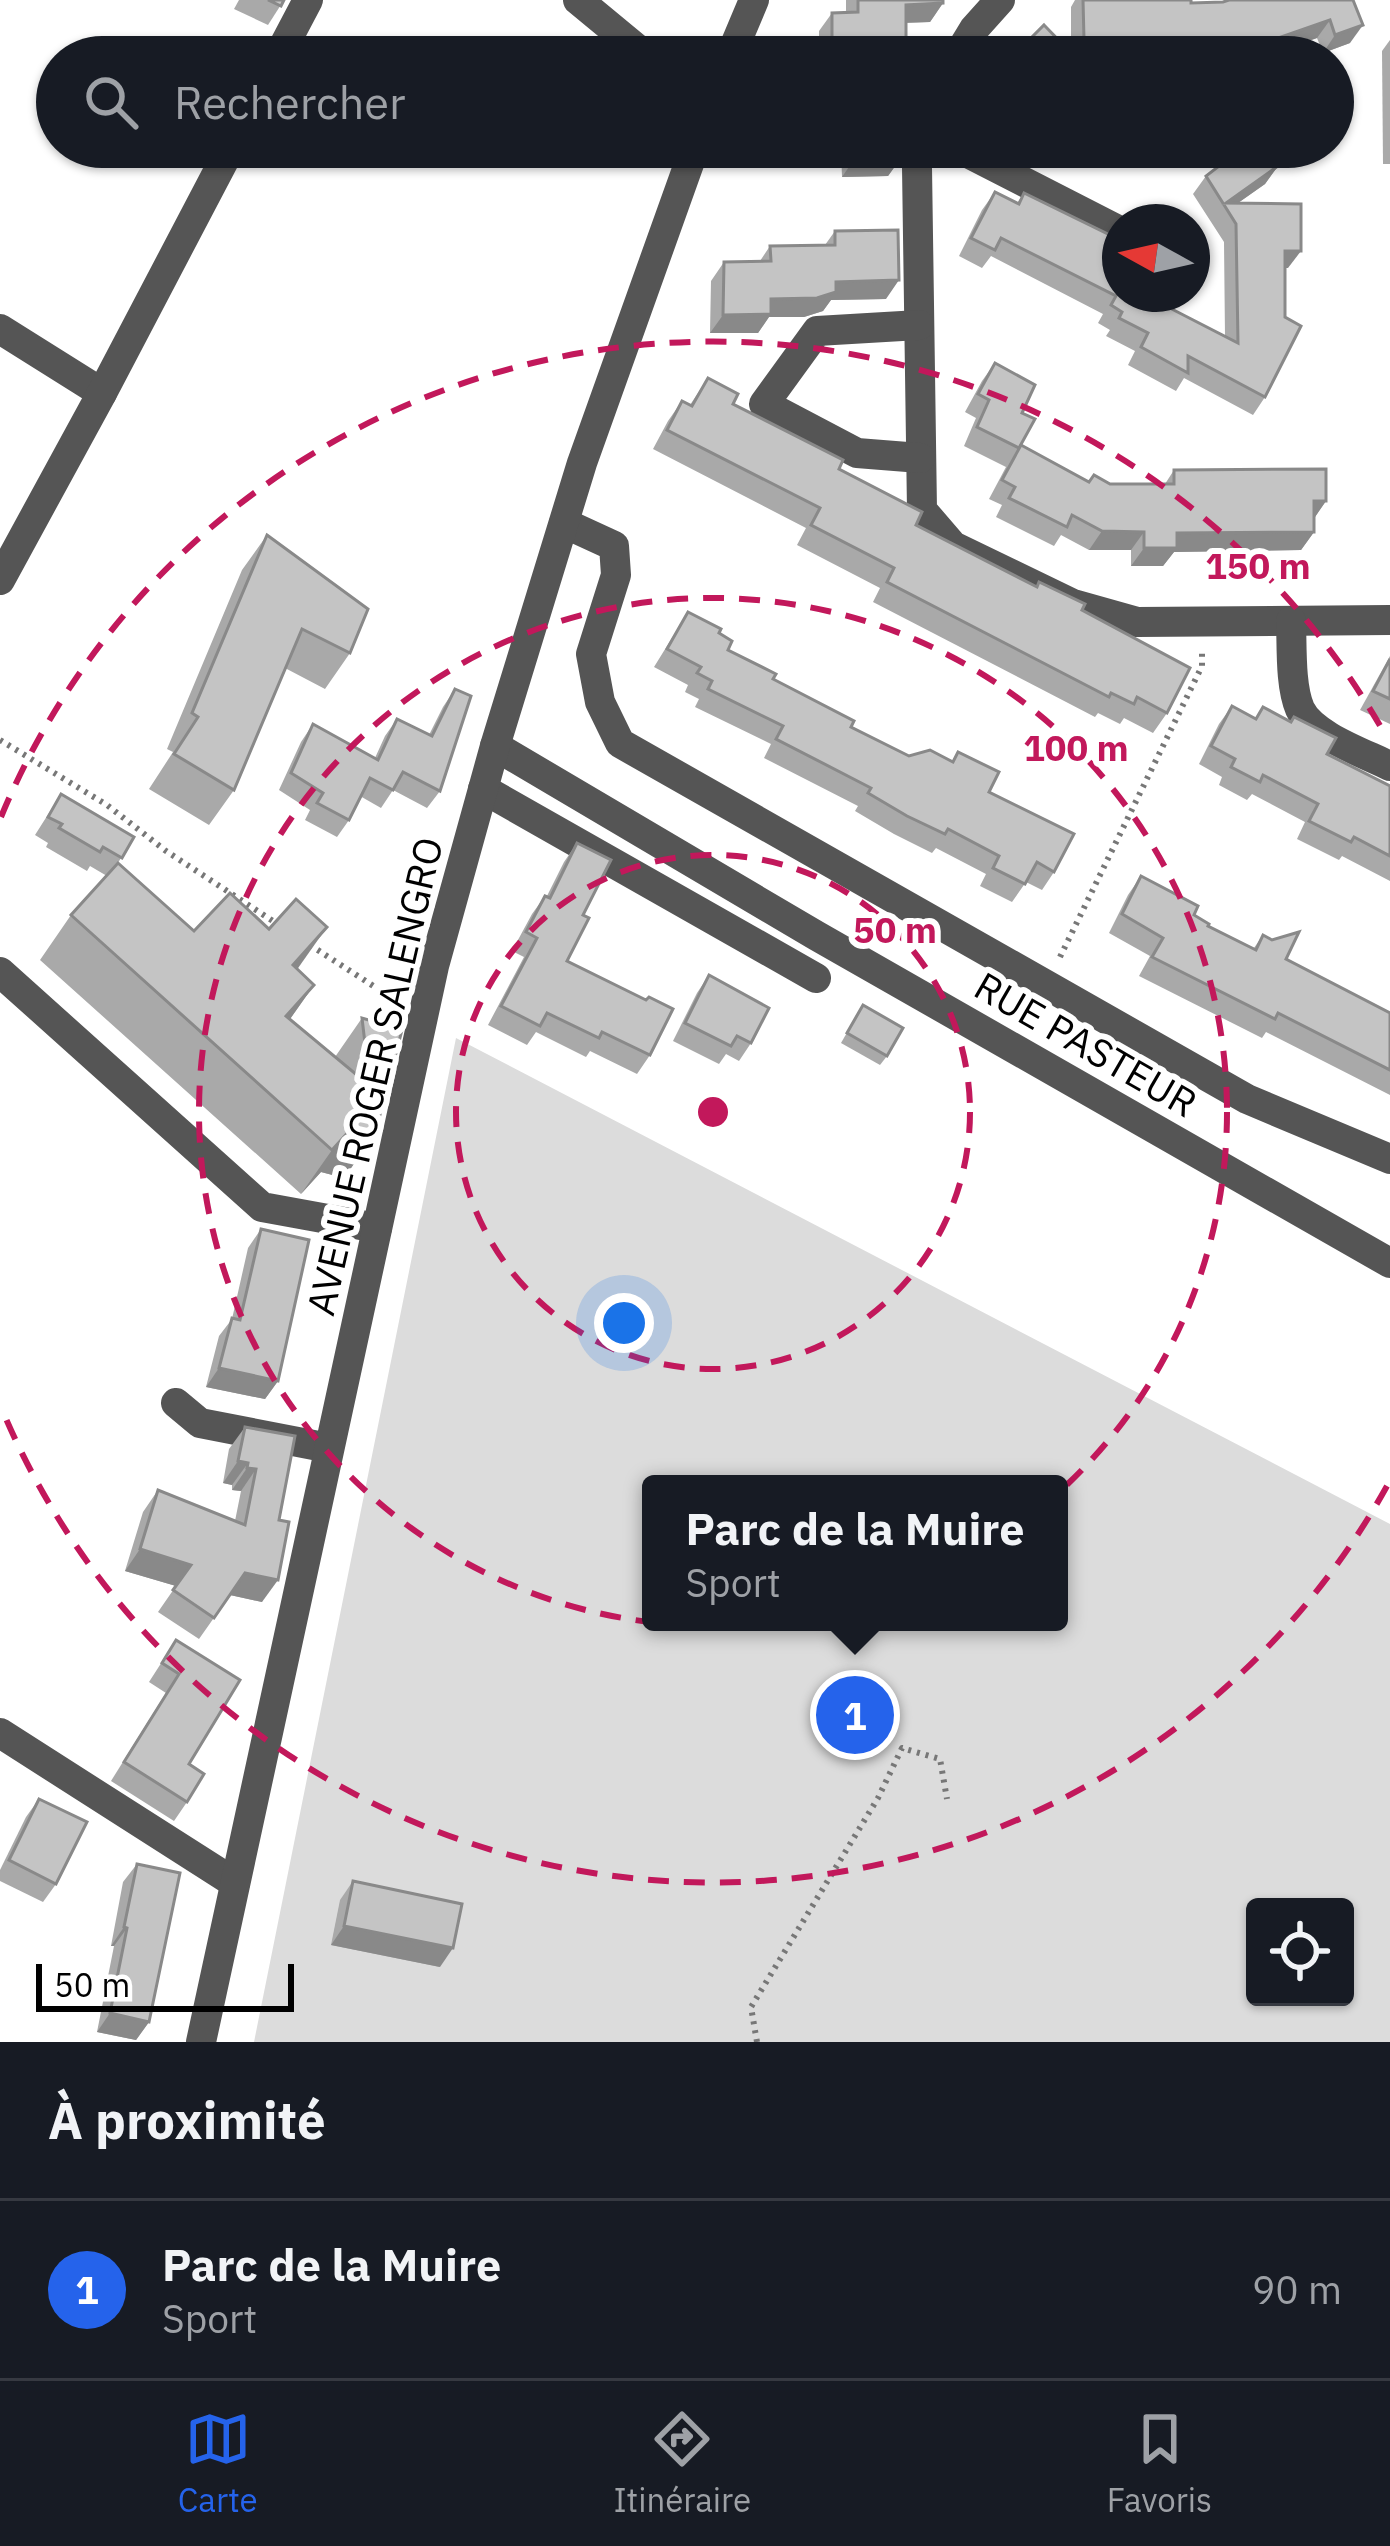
<!DOCTYPE html>
<html lang="fr">
<meta charset="utf-8">
<style>
:root{--surface:#171b24;--page:#20242c;--text:#f1f3f6;--muted:#9ea1a6;--line:#363941;--accent:#2563eb}
body{margin:0;font-family:"IBM Plex Sans",sans-serif;background:var(--page);color:var(--text)}
.controls{position:absolute;right:36px;bottom:36px;display:grid;overflow:hidden;border-radius:12px;box-shadow:0 3px 9px #0004}
.controls button{width:108px;height:108px;display:grid;place-items:center;padding:0;border:0;border-bottom:3px solid var(--line);background:var(--surface);color:var(--text);font:60px sans-serif}
.compass{position:absolute;left:1102px;top:204px;width:108px;height:108px;border-radius:50%;background:var(--surface);box-shadow:0 3px 9px #0004;rotate:278deg}
.scale{position:absolute;left:36px;bottom:30px;width:258px;box-sizing:border-box;padding-left:12px;border:6px solid #000;border-top:0;font-size:33px;line-height:42px;white-space:nowrap;color:#000;-webkit-text-stroke:9px #fff;paint-order:stroke}
.you{position:absolute;left:624px;top:1323px;width:42px;height:42px;margin:-30px;border:9px solid #fff;border-radius:50%;background:#1a73e8;box-shadow:0 0 0 18px #1a73e833}
.badge{display:grid;place-items:center;width:78px;height:78px;border-radius:50%;background:var(--accent);color:#fff;font-size:39px;font-weight:700}
.pin{position:absolute;translate:-50% -50%;border:6px solid #fff;box-shadow:0 3px 12px #0006}
.popup{position:absolute;left:642px;top:1475px;width:426px;height:156px;box-sizing:border-box;display:grid;place-content:center;border-radius:12px;background:var(--surface);filter:drop-shadow(0 3px 9px #0005);font-size:39px;white-space:nowrap;color:var(--muted)}
.popup b{font-size:45px;color:var(--text)}
.popup::after{content:'';position:absolute;left:50%;top:100%;margin-left:-24px;border:24px solid transparent;border-top-color:var(--surface)}
.list{margin:0;padding:0;list-style:none}
h2{display:flex;justify-content:space-between;align-items:center;height:156px;margin:0;padding:0 48px;font-size:51px}
h2 small{font-size:39px;font-weight:400;color:var(--muted)}
.list li{display:grid;grid-template-columns:78px 1fr auto;gap:36px;align-items:center;box-sizing:border-box;height:180px;padding:0 48px;border-top:3px solid var(--line)}
.list b{display:block;font-size:45px;white-space:nowrap}
.list p{margin:0;font-size:39px;white-space:nowrap;color:var(--muted)}
.list em{font-size:39px;font-style:normal;color:var(--muted)}
.icon{flex:none;width:66px;height:66px;fill:none;stroke:currentColor;stroke-width:2;stroke-linecap:round;stroke-linejoin:round}
.map{position:relative;flex:none;width:1390px;height:2042px;overflow:hidden}
.search{position:absolute;background:var(--surface);box-shadow:0 3px 9px #0004;left:36px;right:36px;top:36px;height:132px;display:flex;align-items:center;gap:30px;box-sizing:border-box;padding:0 42px;border-radius:66px;color:var(--muted);font-size:45px}
.sheet{height:336px;background:var(--surface)}
nav{display:flex;justify-content:space-around;align-items:center;box-sizing:border-box;height:168px;border-top:3px solid var(--line);background:var(--surface);font-size:33px;color:var(--muted)}
nav a{display:grid;justify-items:center;gap:6px}
nav .on{color:var(--accent)}
.map>svg:first-child{display:block}
.green{fill:#dcdcdc;fill-rule:evenodd}
.lines{fill:none;stroke-linecap:round;stroke-linejoin:round}
.path{stroke:#777;stroke-width:6;stroke-dasharray:3 6;stroke-linecap:butt}
.minor{stroke:#555;stroke-width:30}
.wall{fill:#a9a9a9}
.shaded-wall{fill:#898989}
.building{fill:#c4c4c4;stroke:#898989;stroke-width:3}
.ring{fill:none;stroke:#c2185b;stroke-width:6;stroke-dasharray:21 15}
.labels{text-anchor:middle;dominant-baseline:central;stroke-width:12;stroke-linejoin:round;paint-order:stroke}
.street-label{font-size:39px;fill:#000;stroke:#fff}
.centre{fill:#c2185b;stroke:#fff;stroke-width:6}
.ring-label{font-size:36px;text-anchor:middle;font-weight:bold;fill:#c2185b;stroke:#fff;stroke-width:12;stroke-linejoin:round;paint-order:stroke}
</style>
<div class="map">
<svg width="1390" height="2042" viewBox="0 0 1390 2042">
<rect width="100%" height="100%" fill="#fff"/>
<path class="green" d="M 456,1038 L 1390,1524 L 1390,2042 L 254,2042 ZM 651,1484 L 1059,1484 L 1059,1622 L 651,1622 ZM 1255,1907 L 1345,1907 L 1345,1997 L 1255,1997 Z"/>
<g class="lines">
<g class="path">
<path d="M 0,740 L 107,805 L 166,851 L 279,925"/>
<path d="M 310,945 L 395,1000"/>
<path d="M 1060,957 L 1202,666 L 1202,649"/>
<path d="M 757,2042 L 751,2007 L 878,1798 L 902,1748 L 940,1759 L 947,1799"/>
</g>
<g class="minor">
<path d="M 578,0 L 647,57"/>
<path d="M 278,57 L 308,0"/>
<path d="M 730,57 L 754,0"/>
<path d="M 957,57 L 974,29 L 1000,0"/>
<path d="M 920,147 L 917,167 L 922,510 L 953,546 L 1073,604 L 1137,622 L 1390,620"/>
<path d="M 956,147 L 1120,231"/>
<path d="M 919,325 L 817,331 L 764,404 L 857,453 L 920,458"/>
<path d="M 0,329 L 102,393"/>
<path d="M 564,523 L 614,546 L 616,575 L 591,654 L 600,702 L 620,743 L 1247,1099 L 1390,1159"/>
<path d="M 0,580 L 102,393 L 231,147"/>
<path d="M 1291,621 C 1292,646 1290,686 1300,709 C 1313,736 1364,753 1390,766"/>
<path d="M 495,746 L 817,936 L 1390,1263"/>
<path d="M 483,789 L 816,978"/>
<path d="M 0,972 L 262,1207 L 377,1228"/>
<path d="M 176,1403 L 200,1423 L 329,1448"/>
<path d="M 0,1733 L 235,1883"/>
<path d="M 201,2042 L 434,966 L 495,746 L 582,463 L 695,147"/>
</g>
</g>
<g class="wall">
<path d="M 239,0 L 284,0 L 268,25 L 234,9 Z"/>
<path d="M 846,0 L 943,0 L 943,3 L 930,22 L 906,23 L 906,57 L 819,57 L 819,31 L 832,13 L 846,12 Z"/>
<path d="M 1075,0 L 1191,0 L 1191,3 L 1353,0 L 1350,43 L 1323,53 L 1317,38 L 1261,57 L 1074,56 L 1071,53 L 1071,7 Z"/>
<path d="M 1390,40 L 1390,164 L 1383,164 L 1382,51 Z"/>
<path d="M 810,147 L 901,147 L 901,158 L 888,176 L 842,177 L 841,150 L 810,151 Z"/>
<path d="M 1224,147 L 1278,166 L 1265,184 L 1238,203 L 1288,268 L 1285,268 L 1265,397 L 1253,415 L 1184,378 L 1176,391 L 1128,365 L 1135,351 L 1106,336 L 1110,330 L 1098,323 L 1103,314 L 991,256 L 982,268 L 959,256 L 982,210 L 995,192 L 1017,203 L 1024,193 L 1120,294 L 1162,304 L 1225,337 L 1224,242 L 1193,194 L 1206,176 L 1215,169 L 1212,164 Z"/>
<path d="M 835,231 L 886,299 L 831,300 L 823,311 L 804,317 L 769,317 L 758,333 L 710,333 L 711,281 L 724,262 L 760,261 L 770,246 L 825,245 Z"/>
<path d="M 995,363 L 1022,413 L 1020,446 L 1089,482 L 1110,484 L 1165,484 L 1174,470 L 1326,501 L 1314,518 L 1314,532 L 1301,550 L 1174,552 L 1163,566 L 1131,566 L 1131,550 L 1089,550 L 1061,535 L 1054,546 L 996,517 L 1002,505 L 989,499 L 1006,467 L 964,446 L 976,418 L 965,412 L 982,381 Z"/>
<path d="M 708,378 L 733,404 L 839,469 L 916,525 L 1082,610 L 1167,713 L 1153,733 L 1124,718 L 1120,724 L 1098,713 L 1095,717 L 873,602 L 880,588 L 797,545 L 806,528 L 653,449 L 668,421 L 682,401 L 690,405 Z"/>
<path d="M 267,535 L 350,653 L 325,689 L 285,668 L 234,790 L 209,825 L 149,789 L 173,752 L 167,749 L 242,570 Z"/>
<path d="M 688,612 L 719,633 L 728,650 L 851,727 L 909,756 L 952,761 L 958,752 L 1054,872 L 1042,890 L 1026,882 L 1012,902 L 980,886 L 986,874 L 936,848 L 932,853 L 894,834 L 855,811 L 858,806 L 764,758 L 771,744 L 695,707 L 699,699 L 685,692 L 688,685 L 654,667 Z"/>
<path d="M 1390,656 L 1390,724 L 1360,710 Z"/>
<path d="M 455,689 L 440,791 L 427,808 L 393,790 L 381,808 L 360,796 L 349,820 L 337,837 L 305,820 L 310,810 L 279,790 L 301,742 L 313,724 L 375,758 L 385,736 L 397,719 L 429,735 L 443,707 Z"/>
<path d="M 1232,706 L 1255,719 L 1263,707 L 1327,754 L 1390,786 L 1390,881 L 1342,856 L 1339,860 L 1297,839 L 1305,822 L 1252,794 L 1247,800 L 1219,785 L 1222,777 L 1199,764 L 1219,724 Z"/>
<path d="M 61,794 L 134,837 L 116,866 L 194,931 L 298,969 L 314,985 L 290,1019 L 335,1057 L 362,1018 L 375,1134 L 344,1178 L 321,1172 L 301,1194 L 40,960 L 71,915 L 107,876 L 90,866 L 87,871 L 46,847 L 48,843 L 35,835 Z"/>
<path d="M 577,843 L 583,915 L 567,961 L 650,1055 L 637,1074 L 590,1051 L 586,1057 L 536,1032 L 527,1045 L 488,1025 L 524,957 L 512,951 L 532,914 L 545,896 L 547,896 L 564,862 Z"/>
<path d="M 1141,876 L 1208,926 L 1254,948 L 1263,935 L 1286,959 L 1390,1013 L 1390,1095 L 1266,1032 L 1262,1038 L 1139,976 L 1150,956 L 1109,933 L 1128,895 Z"/>
<path d="M 709,975 L 751,1043 L 739,1061 L 726,1054 L 719,1064 L 673,1041 L 697,993 Z"/>
<path d="M 863,1005 L 887,1056 L 880,1065 L 841,1043 Z"/>
<path d="M 261,1229 L 278,1381 L 265,1399 L 206,1387 L 219,1336 L 232,1319 L 248,1248 Z"/>
<path d="M 245,1427 L 295,1436 L 262,1602 L 230,1595 L 199,1639 L 158,1612 L 176,1586 L 125,1571 L 143,1512 L 158,1490 L 235,1521 L 241,1491 L 232,1490 L 232,1485 L 223,1483 L 229,1449 Z"/>
<path d="M 176,1640 L 189,1764 L 187,1802 L 174,1821 L 111,1781 L 166,1693 L 149,1682 Z"/>
<path d="M 39,1799 L 56,1884 L 43,1902 L 0,1881 L 0,1870 L 26,1817 Z"/>
<path d="M 137,1864 L 149,2022 L 136,2040 L 97,2032 L 114,1946 L 111,1946 L 123,1882 Z"/>
<path d="M 353,1881 L 440,1967 L 331,1945 L 340,1900 Z"/>
</g>
<g class="shaded-wall">
<path d="M 943,3 L 930,22 L 894,23 L 906,5 Z"/>
<path d="M 1330,20 L 1317,38 L 1261,57 L 1190,57 L 1192,53 Z"/>
<path d="M 1363,25 L 1350,43 L 1323,53 L 1335,35 Z"/>
<path d="M 1192,38 L 1180,56 L 1071,56 L 1084,39 Z"/>
<path d="M 813,147 L 844,147 L 841,150 L 810,151 Z"/>
<path d="M 855,158 L 901,158 L 888,176 L 842,177 Z"/>
<path d="M 1278,166 L 1265,184 L 1228,210 L 1224,205 Z"/>
<path d="M 1285,251 L 1301,251 L 1288,268 L 1272,268 Z"/>
<path d="M 899,280 L 886,299 L 831,300 L 823,311 L 804,317 L 769,317 L 758,333 L 710,333 L 723,315 L 771,299 L 836,282 Z"/>
<path d="M 1314,501 L 1326,501 L 1313,520 Z"/>
<path d="M 1102,531 L 1144,532 L 1131,550 L 1089,550 Z"/>
<path d="M 1314,532 L 1301,550 L 1174,552 L 1163,566 L 1131,566 L 1144,548 L 1177,533 Z"/>
<path d="M 327,927 L 296,971 L 293,965 Z"/>
<path d="M 314,985 L 283,1029 L 286,1016 Z"/>
<path d="M 352,1128 L 375,1134 L 344,1178 L 321,1172 L 301,1194 L 332,1150 Z"/>
<path d="M 219,1368 L 278,1381 L 265,1399 L 206,1387 Z"/>
<path d="M 238,1461 L 248,1463 L 232,1485 L 223,1483 Z"/>
<path d="M 247,1468 L 256,1469 L 241,1491 L 232,1490 Z"/>
<path d="M 140,1549 L 191,1565 L 176,1586 L 125,1571 Z"/>
<path d="M 245,1573 L 278,1580 L 262,1602 L 230,1595 Z"/>
<path d="M 344,1926 L 453,1948 L 440,1967 L 331,1945 Z"/>
<path d="M 124,1927 L 127,1928 L 114,1946 L 111,1946 Z"/>
<path d="M 110,2013 L 149,2022 L 136,2040 L 97,2032 Z"/>
</g>
<g class="building">
<path d="M 268,0 L 284,0 L 281,6 Z"/>
<path d="M 858,0 L 943,0 L 943,3 L 906,5 L 906,57 L 823,57 L 823,53 L 832,52 L 832,13 L 858,12 Z"/>
<path d="M 1083,0 L 1191,0 L 1191,3 L 1223,2 L 1229,0 L 1353,0 L 1363,25 L 1335,35 L 1330,20 L 1235,53 L 1192,53 L 1192,38 L 1084,39 Z"/>
<path d="M 1044,25 L 1075,57 L 1012,57 Z"/>
<path d="M 854,147 L 901,147 L 901,158 L 855,158 Z"/>
<path d="M 1225,147 L 1265,147 L 1278,166 L 1226,203 L 1301,204 L 1301,251 L 1285,251 L 1285,317 L 1301,326 L 1265,397 L 1188,356 L 1188,373 L 1141,347 L 1148,333 L 1119,318 L 1122,312 L 1111,305 L 1116,296 L 1001,238 L 995,250 L 971,238 L 995,192 L 1019,204 L 1024,193 L 1120,240 L 1120,294 L 1168,294 L 1162,304 L 1238,343 L 1236,224 L 1206,176 L 1232,156 Z"/>
<path d="M 898,230 L 899,280 L 836,282 L 836,292 L 817,298 L 771,299 L 771,314 L 723,315 L 724,262 L 771,261 L 770,246 L 835,245 L 835,231 Z"/>
<path d="M 995,363 L 1035,385 L 1022,413 L 1035,419 L 1019,448 L 977,427 L 989,400 L 978,394 Z"/>
<path d="M 708,378 L 738,394 L 733,404 L 843,460 L 839,469 L 922,512 L 916,525 L 1037,587 L 1039,582 L 1085,604 L 1082,610 L 1190,668 L 1167,713 L 1137,697 L 1134,704 L 1111,693 L 1109,697 L 887,582 L 894,568 L 811,525 L 820,508 L 667,430 L 682,401 L 692,406 Z"/>
<path d="M 1021,445 L 1089,482 L 1094,475 L 1110,484 L 1174,484 L 1174,470 L 1326,469 L 1326,501 L 1314,501 L 1314,532 L 1177,533 L 1177,548 L 1144,548 L 1144,532 L 1102,531 L 1072,515 L 1067,527 L 1009,498 L 1015,487 L 1002,480 Z"/>
<path d="M 267,535 L 368,609 L 350,653 L 302,629 L 234,790 L 174,754 L 198,717 L 192,713 Z"/>
<path d="M 688,612 L 721,629 L 719,633 L 732,641 L 728,650 L 776,674 L 773,679 L 854,721 L 851,727 L 909,756 L 930,750 L 953,762 L 958,752 L 999,772 L 989,792 L 1074,834 L 1054,872 L 1037,862 L 1025,884 L 993,868 L 999,856 L 948,829 L 945,834 L 907,816 L 868,793 L 871,788 L 776,739 L 783,726 L 708,689 L 712,681 L 697,673 L 701,667 L 667,649 Z"/>
<path d="M 1390,659 L 1390,699 L 1373,691 Z"/>
<path d="M 455,689 L 471,696 L 440,791 L 403,772 L 393,790 L 370,778 L 349,820 L 317,803 L 323,793 L 291,773 L 313,724 L 378,760 L 397,719 L 432,736 Z"/>
<path d="M 1232,706 L 1256,719 L 1263,707 L 1291,722 L 1294,717 L 1336,738 L 1327,754 L 1390,786 L 1390,856 L 1354,837 L 1351,842 L 1309,821 L 1318,804 L 1263,775 L 1260,782 L 1231,767 L 1235,759 L 1211,746 Z"/>
<path d="M 61,794 L 134,837 L 122,858 L 103,847 L 100,852 L 59,828 L 62,824 L 48,817 Z"/>
<path d="M 577,843 L 611,860 L 583,915 L 589,918 L 567,961 L 646,1000 L 649,997 L 673,1009 L 650,1055 L 602,1032 L 599,1038 L 547,1013 L 540,1026 L 501,1006 L 537,938 L 526,932 L 545,896 L 550,898 Z"/>
<path d="M 118,863 L 194,931 L 230,893 L 269,929 L 296,899 L 327,927 L 293,965 L 314,985 L 286,1016 L 370,1086 L 362,1018 L 402,1030 L 375,1134 L 352,1128 L 332,1150 L 71,915 Z"/>
<path d="M 1141,876 L 1198,906 L 1194,915 L 1209,924 L 1208,926 L 1256,950 L 1263,935 L 1272,940 L 1299,932 L 1286,959 L 1390,1013 L 1390,1070 L 1278,1013 L 1275,1019 L 1152,957 L 1163,938 L 1122,914 Z"/>
<path d="M 709,975 L 769,1008 L 751,1043 L 737,1036 L 731,1046 L 685,1023 Z"/>
<path d="M 863,1005 L 903,1028 L 887,1056 L 847,1033 Z"/>
<path d="M 261,1229 L 309,1240 L 278,1381 L 219,1368 L 232,1318 L 240,1320 Z"/>
<path d="M 245,1427 L 295,1436 L 279,1520 L 289,1522 L 278,1580 L 245,1573 L 214,1618 L 173,1590 L 191,1565 L 140,1549 L 158,1490 L 245,1525 L 256,1469 L 247,1468 L 248,1463 L 238,1461 Z"/>
<path d="M 176,1640 L 240,1680 L 189,1764 L 204,1774 L 187,1802 L 124,1762 L 179,1674 L 162,1663 Z"/>
<path d="M 39,1799 L 87,1822 L 56,1884 L 9,1860 Z"/>
<path d="M 137,1864 L 180,1873 L 149,2022 L 110,2013 L 127,1928 L 124,1927 Z"/>
<path d="M 353,1881 L 462,1904 L 453,1948 L 344,1926 Z"/>
</g>
<g class="ring">
<circle cx="713" cy="1112" r="257"/>
<circle cx="713" cy="1112" r="514"/>
<path d="M1387 1486A771 771 0 0 1 1 1407M1 817A771 771 0 0 1 1387 738"/>
</g>
<g class="labels">
<g class="street-label">
<text transform="translate(1086 1044) rotate(30)">RUE PASTEUR</text>
<text transform="translate(374 1076) rotate(-77)">AVENUE ROGER SALENGRO</text>
</g>
</g>
<circle cx="713" cy="1112" r="18" class="centre"/>
<g class="ring-label">
<text x="1258" y="579">150 m</text>
<text x="1076" y="761">100 m</text>
<text x="895" y="943">50 m</text>
</g>
</svg>
<div class="controls">
<button><svg class="icon" aria-label="locate" viewBox="0 0 24 24"><circle cx="12" cy="12" r="6"/><path d="M12 2v4M12 18v4M2 12h4M18 12h4"/></svg></button>
</div>
<svg class="compass" viewBox="-18 -18 36 36"><path d="M0-13l5 13h-10z" fill="#e53935"/><path d="M0 13l5-13h-10z" fill="#9ea1a6"/></svg>
<div class="scale">50 m</div>
<div class="you"></div>
<div class="pin badge" style="left:855px;top:1715px">1</div>
<div class="popup"><b>Parc de la Muire</b>Sport</div>
<div class="search"><svg class="icon" aria-label="search" viewBox="0 0 24 24"><circle cx="10" cy="10" r="6"/><path d="M15 15l6 6"/></svg>Rechercher</div>
</div>
<section class="sheet">
<h2>À proximité<small></small></h2>
<ul class="list">
<li><span class="badge">1</span><div><b>Parc de la Muire</b><p>Sport</p></div><em>90 m</em></li>
</ul>
</section>
<nav>
<a class="on"><svg class="icon" aria-label="map" viewBox="0 0 24 24"><path d="M3 6l6-2 6 2 6-2v14l-6 2-6-2-6 2zM9 4v14M15 6v14"/></svg>Carte</a>
<a><svg class="icon" aria-label="directions" viewBox="0 0 24 24"><path d="M12 3l9 9-9 9-9-9zM9 14v-3h6M13 9l2 2-2 2"/></svg>Itinéraire</a>
<a><svg class="icon" aria-label="saved" viewBox="0 0 24 24"><path d="M7 4h10v16l-5-4-5 4z"/></svg>Favoris</a>
</nav>
